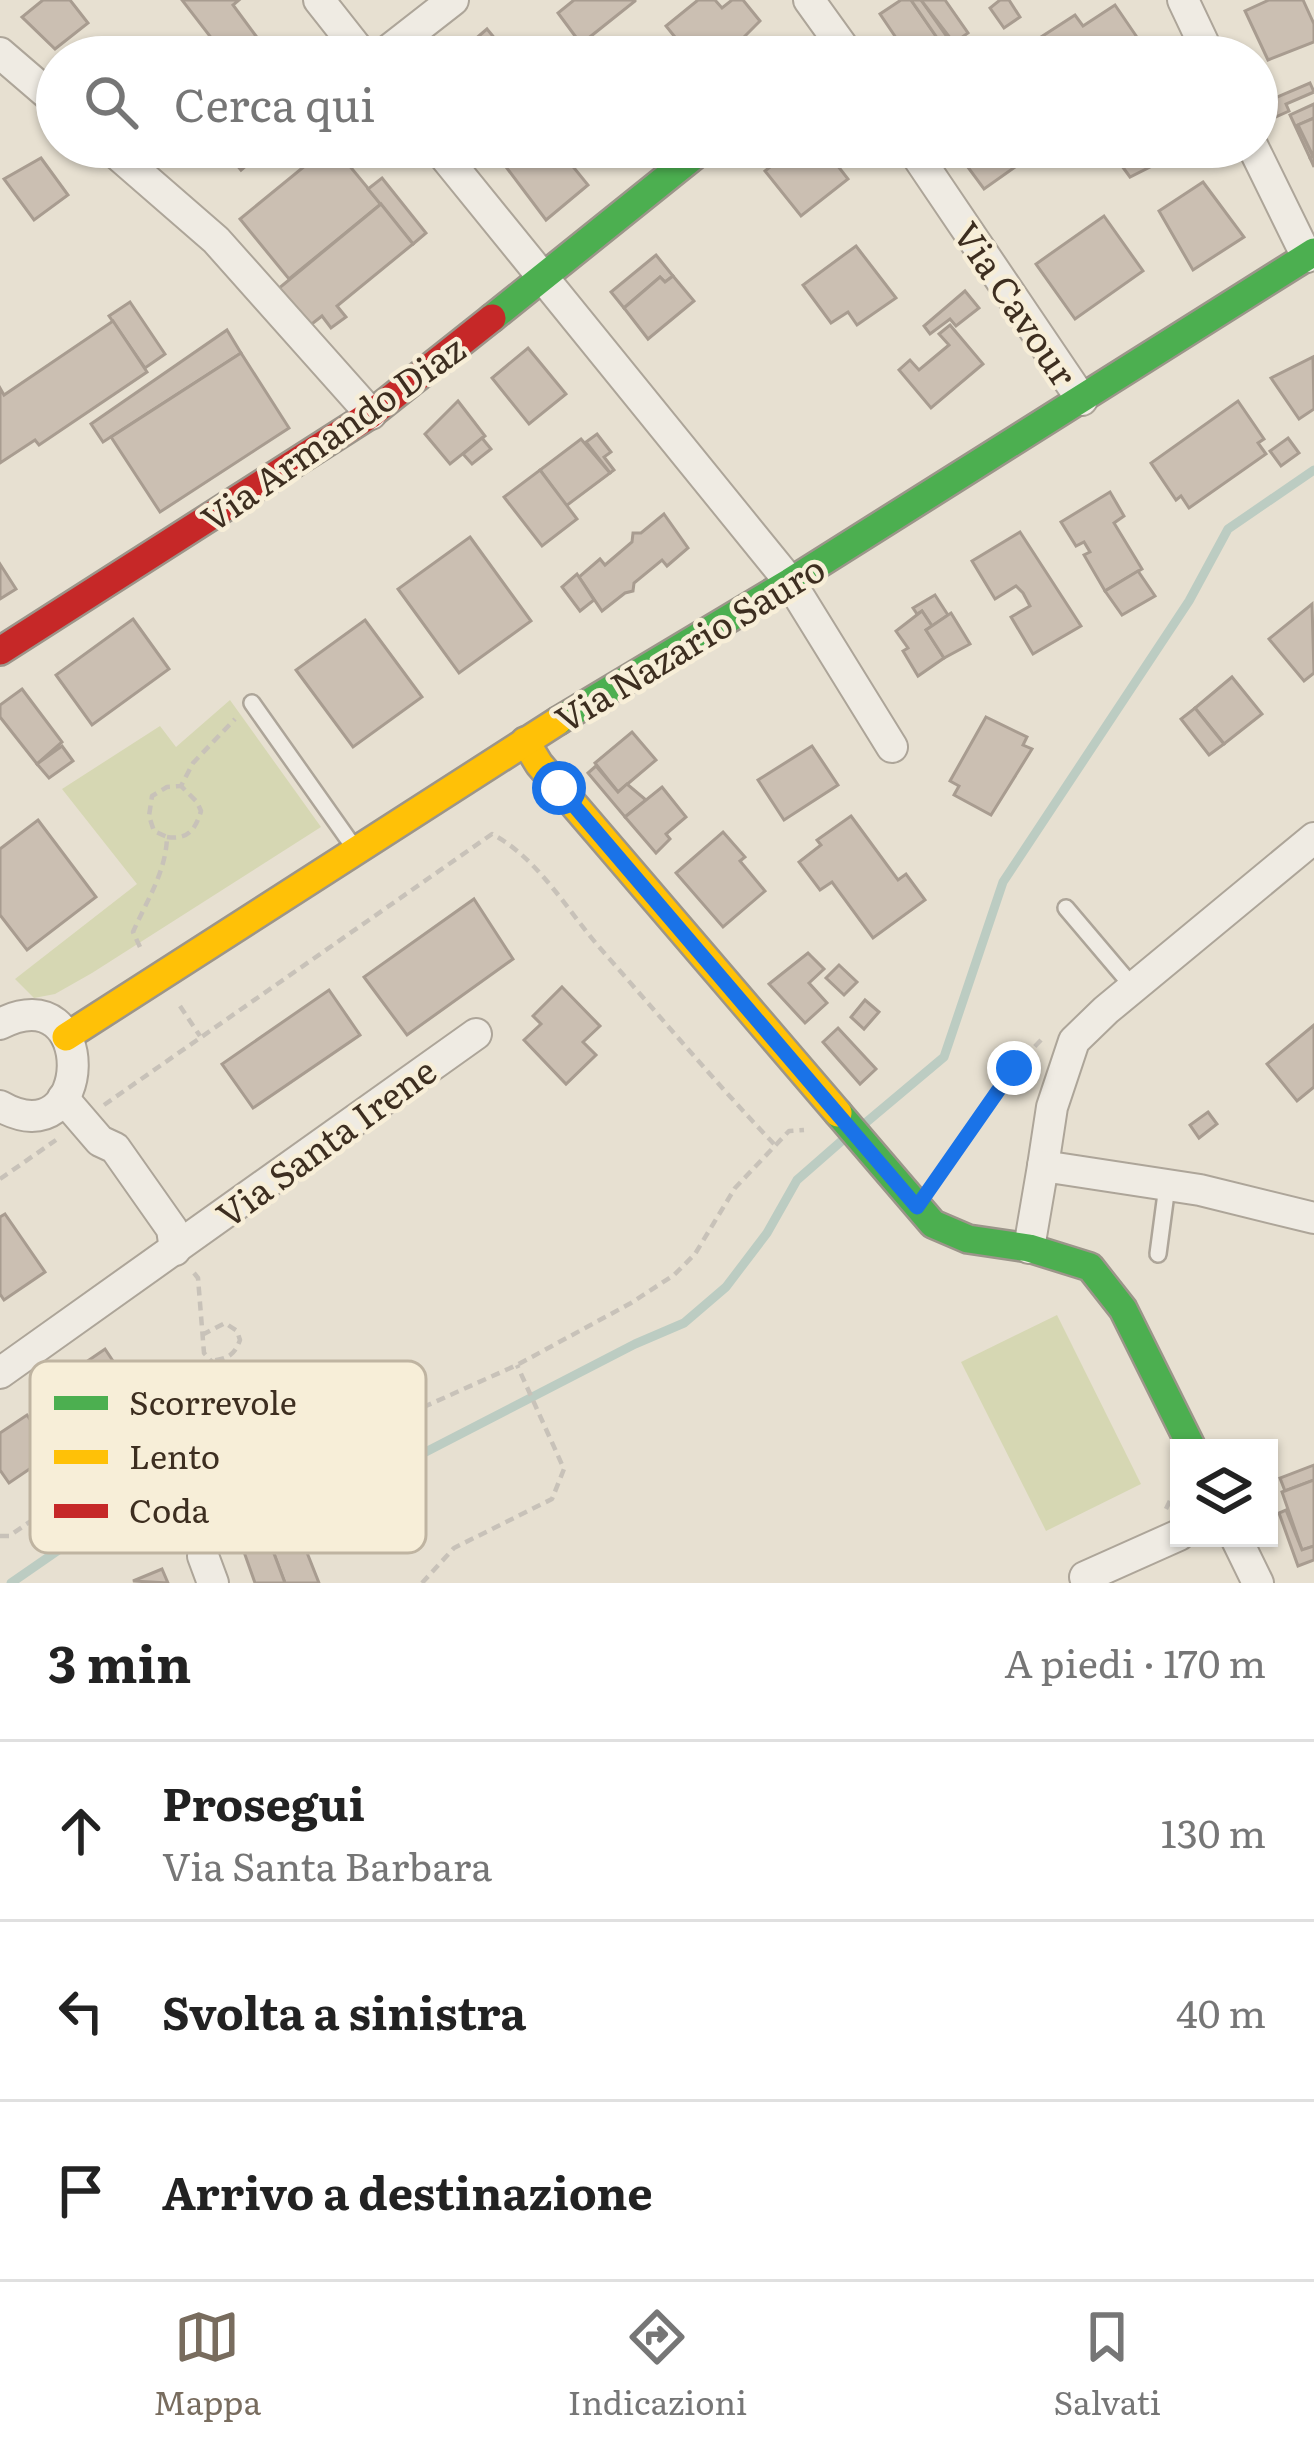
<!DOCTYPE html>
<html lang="it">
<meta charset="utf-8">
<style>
:root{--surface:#fff;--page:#f2f2f2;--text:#222;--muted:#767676;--line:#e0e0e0;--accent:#786c5e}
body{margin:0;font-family:Literata,serif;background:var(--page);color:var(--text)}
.controls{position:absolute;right:36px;bottom:36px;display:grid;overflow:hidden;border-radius:0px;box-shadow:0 3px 9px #0004}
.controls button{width:108px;height:108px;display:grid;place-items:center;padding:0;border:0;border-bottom:3px solid var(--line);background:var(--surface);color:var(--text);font:60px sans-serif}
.stop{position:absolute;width:36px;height:36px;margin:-27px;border:9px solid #1a73e8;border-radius:50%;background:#fff}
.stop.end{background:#1a73e8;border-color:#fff;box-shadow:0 3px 12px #0008}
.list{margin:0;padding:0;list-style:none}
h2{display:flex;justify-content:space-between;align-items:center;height:156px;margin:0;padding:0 48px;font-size:51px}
h2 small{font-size:39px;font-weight:400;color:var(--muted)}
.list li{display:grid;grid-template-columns:78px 1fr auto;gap:36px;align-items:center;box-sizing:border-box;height:180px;padding:0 48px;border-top:3px solid var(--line)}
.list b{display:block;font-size:45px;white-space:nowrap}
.list p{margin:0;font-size:39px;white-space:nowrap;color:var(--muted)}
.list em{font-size:39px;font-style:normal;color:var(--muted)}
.icon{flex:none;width:66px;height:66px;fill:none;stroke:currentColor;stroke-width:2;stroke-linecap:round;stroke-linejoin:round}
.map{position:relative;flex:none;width:1314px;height:1583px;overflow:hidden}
.search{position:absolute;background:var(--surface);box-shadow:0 3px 9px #0004;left:36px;right:36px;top:36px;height:132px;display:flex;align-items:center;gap:30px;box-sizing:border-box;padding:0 42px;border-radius:66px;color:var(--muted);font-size:45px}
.sheet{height:696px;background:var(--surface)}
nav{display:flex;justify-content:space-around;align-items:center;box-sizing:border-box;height:168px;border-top:3px solid var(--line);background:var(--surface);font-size:33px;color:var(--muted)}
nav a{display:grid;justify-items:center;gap:6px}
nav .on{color:var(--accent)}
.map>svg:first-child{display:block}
.green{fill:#d6d7b3}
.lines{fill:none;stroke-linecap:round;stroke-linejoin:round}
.stream{stroke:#bcccc2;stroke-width:9}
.building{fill:#cbbfb2;stroke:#a89c90;stroke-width:3}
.lane-casing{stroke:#ada599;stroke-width:20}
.street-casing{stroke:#ada599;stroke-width:34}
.fast-casing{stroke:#9c958a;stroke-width:32}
.slow-casing{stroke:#9c958a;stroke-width:32}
.jam-casing{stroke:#9c958a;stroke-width:32}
.path{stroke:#c8c2b9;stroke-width:4.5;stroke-dasharray:9 6;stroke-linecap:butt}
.lane{stroke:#efebe3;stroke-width:15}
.street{stroke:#efebe3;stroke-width:30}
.fast{stroke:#4caf50;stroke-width:27}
.slow{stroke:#ffc107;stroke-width:27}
.jam{stroke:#c62828;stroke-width:27}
.route{stroke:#1a73e8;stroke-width:15}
.labels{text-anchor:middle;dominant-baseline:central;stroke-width:9;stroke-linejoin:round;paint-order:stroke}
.street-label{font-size:36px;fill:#3d2e20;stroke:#f7eed8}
.key{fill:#f7eed8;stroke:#bfb4a1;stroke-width:3}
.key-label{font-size:33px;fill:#3d2e20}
</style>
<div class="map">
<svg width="1314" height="1583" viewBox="0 0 1314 1583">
<rect width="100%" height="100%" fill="#e7e0d1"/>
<g class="green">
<path d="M 230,700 L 321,827 L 92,973 L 55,994 L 34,998 L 15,979 L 137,884 L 62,789 L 160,726 L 176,747 Z"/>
<path d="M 1057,1315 L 1141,1484 L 1046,1531 L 961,1362 Z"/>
</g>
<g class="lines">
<g class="stream">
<path d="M 863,1125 L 944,1057 L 1003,882 L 1189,601 L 1228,529 L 1314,470"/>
<path d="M 11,1583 L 177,1468 L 212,1455 L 252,1450 L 352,1474 L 414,1458 L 635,1344 L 684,1323 L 726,1287 L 767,1233 L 797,1180 L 845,1138"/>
</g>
</g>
<g class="building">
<path d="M 43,0 L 70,0 L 88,23 L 55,49 L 22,17 Z"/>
<path d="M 182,0 L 239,0 L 233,5 L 256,36 L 226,57 Z"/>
<path d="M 574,0 L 635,0 L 635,1 L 581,44 L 558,13 Z"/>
<path d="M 698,0 L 715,0 L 722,8 L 732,0 L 743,0 L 760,21 L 724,57 L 691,57 L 666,26 Z"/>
<path d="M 901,0 L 911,0 L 940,42 L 940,48 L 926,57 L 909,57 L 880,14 Z"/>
<path d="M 911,0 L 921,0 L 947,37 L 940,42 Z"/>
<path d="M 921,0 L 945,0 L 968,33 L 954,43 Z"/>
<path d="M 1000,0 L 1009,0 L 1020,17 L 1004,28 L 990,8 Z"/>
<path d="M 1269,0 L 1303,0 L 1314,24 L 1314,42 L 1268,60 L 1245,11 Z"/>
<path d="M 1115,5 L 1141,43 L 1121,57 L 1050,57 L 1038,39 L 1075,15 L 1083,26 Z"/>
<path d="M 487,29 L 501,46 L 507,41 L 520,57 L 466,57 L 471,53 L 466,47 Z"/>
<path d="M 1310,83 L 1314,92 L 1286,104 L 1289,111 L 1271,119 L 1263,103 Z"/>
<path d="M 1314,104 L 1314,118 L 1298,125 L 1313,156 L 1310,158 L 1290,115 Z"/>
<path d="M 1314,118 L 1314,167 L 1310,158 L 1313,156 L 1298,125 Z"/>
<path d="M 222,147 L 268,147 L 241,170 Z"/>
<path d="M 328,147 L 334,147 L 381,204 L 289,279 L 240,219 Z"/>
<path d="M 514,147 L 557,147 L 588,185 L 546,220 L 500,159 Z"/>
<path d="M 795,147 L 823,147 L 848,179 L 801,216 L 765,171 Z"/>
<path d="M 953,147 L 1043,147 L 984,189 Z"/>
<path d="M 1108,147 L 1144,147 L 1150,167 L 1130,177 Z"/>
<path d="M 41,158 L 68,195 L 34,220 L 4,179 Z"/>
<path d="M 382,178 L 426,233 L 413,244 L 368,189 Z"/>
<path d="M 1203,182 L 1244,237 L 1193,270 L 1159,211 Z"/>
<path d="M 381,204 L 413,244 L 337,306 L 346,317 L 331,328 L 322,316 L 308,327 L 278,289 Z"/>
<path d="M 1104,216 L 1143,271 L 1075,319 L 1036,264 Z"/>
<path d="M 856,246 L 896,298 L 857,325 L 848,312 L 831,323 L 803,285 Z"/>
<path d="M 656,255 L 673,276 L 665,282 L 660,277 L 624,308 L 611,292 Z"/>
<path d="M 673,276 L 694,301 L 648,339 L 624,308 L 660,277 L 665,282 Z"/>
<path d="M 965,291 L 979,308 L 956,326 L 950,319 L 930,334 L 924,326 Z"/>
<path d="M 130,302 L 165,354 L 145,368 L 109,316 Z"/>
<path d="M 113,321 L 147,372 L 39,445 L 35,440 L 0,463 L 0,388 L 4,395 Z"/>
<path d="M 950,325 L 983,364 L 931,408 L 899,370 L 910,360 L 919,370 L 949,345 L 939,334 Z"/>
<path d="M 227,330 L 241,353 L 103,442 L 91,424 Z"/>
<path d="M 528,348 L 566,394 L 529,424 L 492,378 Z"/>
<path d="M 241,353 L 289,428 L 160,512 L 111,437 Z"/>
<path d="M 1313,357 L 1314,409 L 1299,419 L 1271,378 Z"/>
<path d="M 458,401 L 485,436 L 450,464 L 425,434 Z"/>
<path d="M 1238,401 L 1264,439 L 1258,443 L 1266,454 L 1189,508 L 1181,496 L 1176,500 L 1151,463 Z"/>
<path d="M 597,434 L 611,452 L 604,457 L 614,470 L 610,473 L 586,442 Z"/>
<path d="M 482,438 L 491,449 L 472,464 L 463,454 Z"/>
<path d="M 1288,438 L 1299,453 L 1281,466 L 1270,451 Z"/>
<path d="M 581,439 L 610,473 L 566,506 L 540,470 Z"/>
<path d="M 540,470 L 577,519 L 542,546 L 504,497 Z"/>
<path d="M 1110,492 L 1124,516 L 1114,523 L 1142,569 L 1105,591 L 1084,555 L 1090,552 L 1084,542 L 1076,546 L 1061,522 Z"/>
<path d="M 664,514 L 688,548 L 667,566 L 662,560 L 634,583 L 633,591 L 625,593 L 602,611 L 579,577 L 600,559 L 605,565 L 632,542 L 633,533 L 641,533 Z"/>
<path d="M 1020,532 L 1081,626 L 1033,654 L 1011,617 L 1030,606 L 1023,593 L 1016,586 L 995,599 L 972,561 Z"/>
<path d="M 470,537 L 531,621 L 459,673 L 398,589 Z"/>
<path d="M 0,564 L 16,589 L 0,599 Z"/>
<path d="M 1138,571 L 1155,596 L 1122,615 L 1105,591 Z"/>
<path d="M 577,574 L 594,600 L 580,611 L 562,587 Z"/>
<path d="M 935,595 L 948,615 L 932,626 L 922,611 L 917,614 L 913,608 Z"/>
<path d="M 1312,604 L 1314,673 L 1304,681 L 1269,639 Z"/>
<path d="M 922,611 L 932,626 L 926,630 L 944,658 L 918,676 L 903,651 L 908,648 L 896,631 Z"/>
<path d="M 951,613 L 970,644 L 944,658 L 926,630 Z"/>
<path d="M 133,619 L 169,669 L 92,725 L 56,675 Z"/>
<path d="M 365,620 L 422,697 L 353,747 L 296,670 Z"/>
<path d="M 1232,677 L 1262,714 L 1224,744 L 1195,708 Z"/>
<path d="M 22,689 L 62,742 L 37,764 L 0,717 L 0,705 Z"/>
<path d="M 1195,708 L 1224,744 L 1209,755 L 1181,719 Z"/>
<path d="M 986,717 L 1027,737 L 1023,745 L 1032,749 L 991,815 L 954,795 L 959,786 L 950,781 Z"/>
<path d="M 632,732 L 656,760 L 618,792 L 595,763 Z"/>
<path d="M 62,746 L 73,761 L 49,778 L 37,764 Z"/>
<path d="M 812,746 L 838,785 L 784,820 L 758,780 Z"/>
<path d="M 596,766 L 618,792 L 627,784 L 646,800 L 625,817 L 588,773 Z"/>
<path d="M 662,787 L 686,817 L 666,834 L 670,839 L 656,853 L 625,817 Z"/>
<path d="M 851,816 L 898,880 L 906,874 L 925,900 L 873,938 L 832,882 L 820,890 L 799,862 L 821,845 L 817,840 Z"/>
<path d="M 38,820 L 96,897 L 27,950 L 0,915 L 0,849 Z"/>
<path d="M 723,832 L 745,857 L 740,861 L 765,891 L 723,927 L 676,873 Z"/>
<path d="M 474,899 L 513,959 L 407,1035 L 364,977 Z"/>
<path d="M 808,953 L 824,969 L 809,983 L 827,1003 L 805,1023 L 769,984 Z"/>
<path d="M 839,965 L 857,982 L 844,995 L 826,978 Z"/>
<path d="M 562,987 L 600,1026 L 583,1042 L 596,1055 L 566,1084 L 524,1040 L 541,1024 L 533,1016 Z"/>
<path d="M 329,990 L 360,1035 L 253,1108 L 222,1064 Z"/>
<path d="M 865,1000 L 879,1012 L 864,1029 L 851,1017 Z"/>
<path d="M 1314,1025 L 1314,1087 L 1297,1101 L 1267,1064 Z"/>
<path d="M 838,1028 L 876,1069 L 860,1084 L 823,1042 Z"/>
<path d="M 1208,1112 L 1217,1124 L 1199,1138 L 1190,1125 Z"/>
<path d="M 5,1214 L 45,1272 L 4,1300 L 0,1294 L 0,1217 Z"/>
<path d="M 105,1349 L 137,1397 L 92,1427 L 60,1380 Z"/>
<path d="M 27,1415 L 53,1453 L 9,1483 L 0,1470 L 0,1433 Z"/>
<path d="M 1314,1465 L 1314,1480 L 1285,1491 L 1280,1478 Z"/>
<path d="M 1314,1480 L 1314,1546 L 1302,1550 L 1282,1492 Z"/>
<path d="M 1286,1510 L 1302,1550 L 1314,1546 L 1314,1560 L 1298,1566 L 1279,1513 Z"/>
<path d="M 302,1540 L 319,1583 L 285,1583 L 273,1551 Z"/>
<path d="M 274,1541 L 277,1549 L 273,1551 L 285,1583 L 255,1583 L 244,1552 Z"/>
<path d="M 162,1569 L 168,1583 L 133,1581 Z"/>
</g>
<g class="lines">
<g class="lane-casing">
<g id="lane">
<path d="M 252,703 L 353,846"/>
<path d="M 1066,908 L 1133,987"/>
<path d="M 1158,1254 L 1167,1186"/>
</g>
</g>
<g class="street-casing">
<g id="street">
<path d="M 319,0 L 364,57"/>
<path d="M 809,0 L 850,57"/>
<path d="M 1183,0 L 1210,57"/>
<path d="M 0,53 L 57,102"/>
<path d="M 380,57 L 453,0"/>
<path d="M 109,147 L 216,240 L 371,414"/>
<path d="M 437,147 L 790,582 L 892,747"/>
<path d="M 911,147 L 1082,400"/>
<path d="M 1253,147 L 1307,257"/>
<path d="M 0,1024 C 99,973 95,1160 0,1106"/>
<path d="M 63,1098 L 100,1141 L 115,1148 L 172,1229 L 175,1250"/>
<path d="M 1043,1166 L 1052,1107 L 1074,1041 L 1106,1010 L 1314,838"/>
<path d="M 1029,1248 L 1043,1166 L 1200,1190 L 1314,1218"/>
<path d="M 0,1373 L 476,1034"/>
<path d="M 1236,1538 L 1258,1583"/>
<path d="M 203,1556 L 213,1583"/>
<path d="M 1087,1583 L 1085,1577 L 1179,1535"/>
</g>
</g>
<g class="fast-casing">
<g id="fast">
<path d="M 492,318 L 705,147"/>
<path d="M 558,721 L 790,582 L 1314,252"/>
<path d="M 838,1113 L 933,1224 L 968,1239 L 1029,1248 L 1090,1267 L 1123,1309 L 1192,1448"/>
</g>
</g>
<g class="slow-casing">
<g id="slow">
<path d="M 525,741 L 539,764 L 838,1113"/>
<path d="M 66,1037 L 558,721"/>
</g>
</g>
<g class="jam-casing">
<path id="jam" d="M 0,651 L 371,414 L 492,318"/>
</g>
<g class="path">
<path d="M 167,837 C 188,840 195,830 201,811 L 197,802 L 181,786"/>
<path d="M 140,947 L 133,932 C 147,900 166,872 167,837 L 154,831 L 149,816 L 152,796 L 167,787 L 181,786 L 193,763 L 235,719"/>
<path d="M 180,1006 L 200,1036"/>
<path d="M 104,1105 L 492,834 C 538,858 567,910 600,948 C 658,1014 714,1081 774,1144"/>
<path d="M 0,1179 L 56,1140"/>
<path d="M 937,1179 L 1014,1068 L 1041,1040"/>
<path d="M 194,1273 L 198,1278 L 204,1353 L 251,1405 L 354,1428 L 388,1423 L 517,1365 L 631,1303 L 674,1275 L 695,1254 L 735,1188 L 789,1131 L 804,1130"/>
<path d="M 202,1335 L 225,1323 L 237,1331 L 240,1340 C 234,1356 227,1359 210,1361"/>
<path d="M 1166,1509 L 1174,1492 L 1173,1475"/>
<path d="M 0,1536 L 9,1536 L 193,1411 L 251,1405"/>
<path d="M 422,1583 L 454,1548 L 552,1499 L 564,1469 L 517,1365"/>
</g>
<use href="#lane" class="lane"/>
<use href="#street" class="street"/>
<use href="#fast" class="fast"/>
<use href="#slow" class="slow"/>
<use href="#jam" class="jam"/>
</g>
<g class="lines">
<path class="route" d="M 559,788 L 917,1207 L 1014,1068"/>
</g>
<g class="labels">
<g class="street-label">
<text transform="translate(1017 303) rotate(56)">Via Cavour</text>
<text transform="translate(332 432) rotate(-35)">Via Armando Diaz</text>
<text transform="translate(689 642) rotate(-31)">Via Nazario Sauro</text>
<text transform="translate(325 1141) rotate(-36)">Via Santa Irene</text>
</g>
</g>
<rect x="30" y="1361" width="396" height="192" rx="18" class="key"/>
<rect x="54" y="1396" width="54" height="14" fill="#4caf50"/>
<rect x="54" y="1450" width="54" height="14" fill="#ffc107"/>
<rect x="54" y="1504" width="54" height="14" fill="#c62828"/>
<g class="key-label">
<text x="129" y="1415">Scorrevole</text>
<text x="129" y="1469">Lento</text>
<text x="129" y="1523">Coda</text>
</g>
</svg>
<div class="controls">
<button><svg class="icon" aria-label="layers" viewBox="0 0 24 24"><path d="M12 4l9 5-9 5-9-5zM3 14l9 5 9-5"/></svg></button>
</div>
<div class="stop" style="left:559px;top:788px"></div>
<div class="stop end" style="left:1014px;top:1068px"></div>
<div class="search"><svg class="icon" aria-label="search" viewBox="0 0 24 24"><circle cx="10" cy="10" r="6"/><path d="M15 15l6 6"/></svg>Cerca qui</div>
</div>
<section class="sheet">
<h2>3 min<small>A piedi · 170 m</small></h2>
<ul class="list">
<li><svg class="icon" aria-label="ahead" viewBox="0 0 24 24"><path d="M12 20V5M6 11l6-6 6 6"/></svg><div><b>Prosegui</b><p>Via Santa Barbara</p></div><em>130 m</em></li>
<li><svg class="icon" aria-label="left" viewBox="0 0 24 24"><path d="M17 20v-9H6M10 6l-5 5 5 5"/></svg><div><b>Svolta a sinistra</b></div><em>40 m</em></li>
<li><svg class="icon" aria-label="arrive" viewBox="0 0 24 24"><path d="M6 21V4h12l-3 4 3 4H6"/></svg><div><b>Arrivo a destinazione</b></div></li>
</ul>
</section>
<nav>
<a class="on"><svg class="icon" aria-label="map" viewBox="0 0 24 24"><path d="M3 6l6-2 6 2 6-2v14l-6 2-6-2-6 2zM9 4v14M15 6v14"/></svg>Mappa</a>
<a><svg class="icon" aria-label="directions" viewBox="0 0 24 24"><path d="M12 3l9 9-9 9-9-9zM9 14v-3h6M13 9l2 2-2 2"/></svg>Indicazioni</a>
<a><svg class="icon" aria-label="saved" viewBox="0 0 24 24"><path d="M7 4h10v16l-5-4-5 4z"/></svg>Salvati</a>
</nav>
